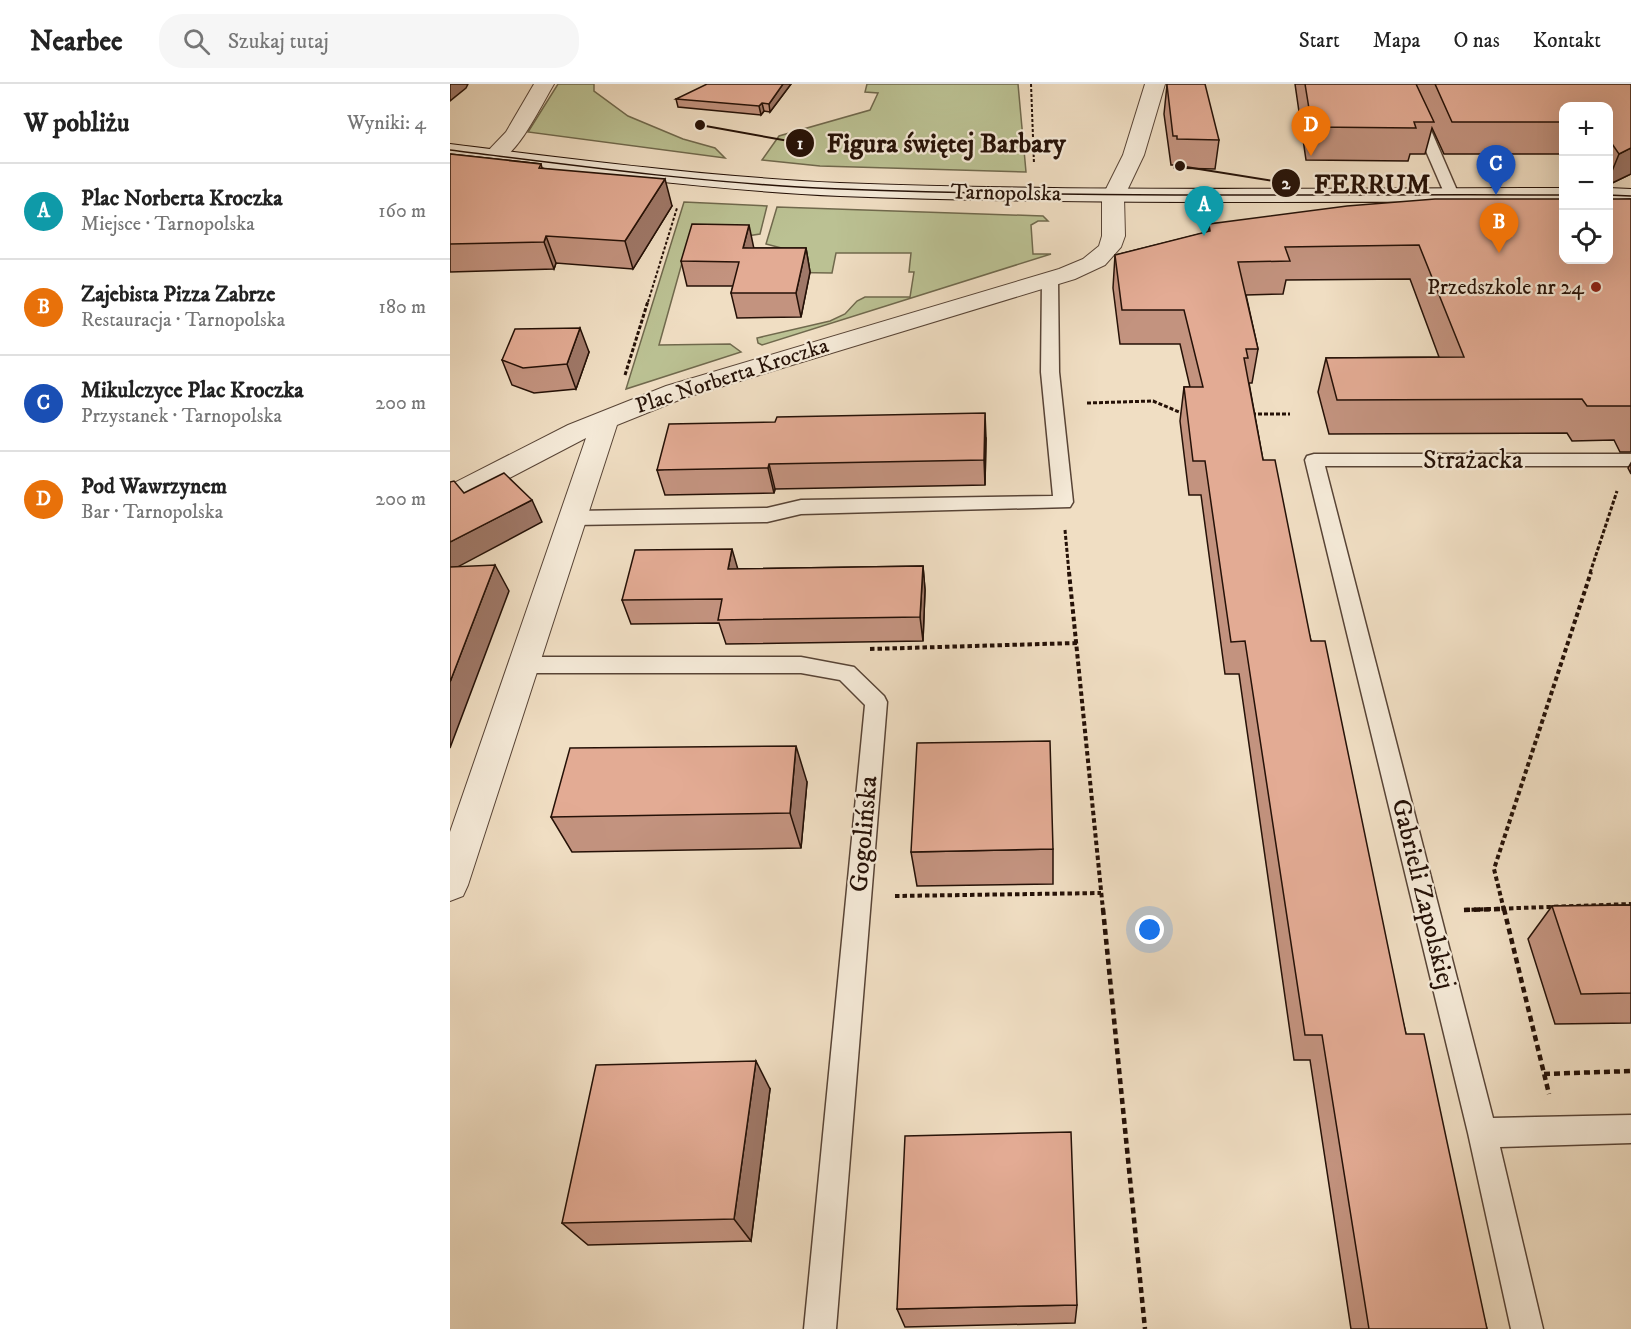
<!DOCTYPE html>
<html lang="pl">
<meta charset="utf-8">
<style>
:root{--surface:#fff;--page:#f6f6f6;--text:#222;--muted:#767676;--line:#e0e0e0;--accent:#2563eb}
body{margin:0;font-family:"IM FELL DW Pica",serif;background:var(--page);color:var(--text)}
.controls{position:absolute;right:18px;top:18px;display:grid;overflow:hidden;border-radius:12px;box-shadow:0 6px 24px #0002}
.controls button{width:54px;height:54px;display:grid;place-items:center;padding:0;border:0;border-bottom:2px solid var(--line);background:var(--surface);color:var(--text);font:30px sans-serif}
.you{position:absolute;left:700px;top:846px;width:21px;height:21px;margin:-15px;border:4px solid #fff;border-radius:50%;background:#1a73e8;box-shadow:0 0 0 9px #1a73e833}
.badge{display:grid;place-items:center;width:39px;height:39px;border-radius:50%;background:var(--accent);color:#fff;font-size:20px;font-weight:700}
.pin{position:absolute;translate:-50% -50px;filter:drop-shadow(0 2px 3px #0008)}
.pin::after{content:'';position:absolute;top:32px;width:21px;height:18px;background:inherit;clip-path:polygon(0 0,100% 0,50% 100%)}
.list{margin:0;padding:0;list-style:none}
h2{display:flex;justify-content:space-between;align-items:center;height:78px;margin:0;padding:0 24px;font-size:26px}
h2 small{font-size:20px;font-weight:400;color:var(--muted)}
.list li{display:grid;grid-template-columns:39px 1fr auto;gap:18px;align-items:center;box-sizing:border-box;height:96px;padding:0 24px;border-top:2px solid var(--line)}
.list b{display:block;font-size:22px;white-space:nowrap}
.list p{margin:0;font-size:20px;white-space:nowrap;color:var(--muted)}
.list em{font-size:20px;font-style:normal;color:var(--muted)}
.icon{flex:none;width:33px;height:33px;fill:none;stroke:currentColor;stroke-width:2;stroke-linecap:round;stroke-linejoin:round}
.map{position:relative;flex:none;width:1181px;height:1245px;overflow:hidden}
header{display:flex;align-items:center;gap:36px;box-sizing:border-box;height:84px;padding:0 30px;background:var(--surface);border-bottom:2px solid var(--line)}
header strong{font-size:28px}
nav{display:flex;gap:33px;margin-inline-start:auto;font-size:21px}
.search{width:420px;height:54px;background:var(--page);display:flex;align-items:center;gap:15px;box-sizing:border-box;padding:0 21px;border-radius:24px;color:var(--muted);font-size:22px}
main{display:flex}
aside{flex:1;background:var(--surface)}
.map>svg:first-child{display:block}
.green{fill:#bbc193;stroke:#70694d;stroke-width:1.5}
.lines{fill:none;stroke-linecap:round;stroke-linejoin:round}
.lane-casing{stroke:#584436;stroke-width:3}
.street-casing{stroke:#584436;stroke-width:2}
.secondary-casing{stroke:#251107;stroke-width:2}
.path-far3{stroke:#251107;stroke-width:2;stroke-dasharray:3 2;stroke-linecap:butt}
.path-far2{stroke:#251107;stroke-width:3;stroke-dasharray:4 2;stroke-linecap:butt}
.path-far1{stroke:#251107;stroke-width:4;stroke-dasharray:4.5 3;stroke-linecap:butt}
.path{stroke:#251107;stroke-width:4.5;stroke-dasharray:6 4;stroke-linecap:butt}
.lane{fill:#f5ead8;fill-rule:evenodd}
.street{fill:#f5ead8;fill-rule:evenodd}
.secondary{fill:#f5ead8;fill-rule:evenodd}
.tram{stroke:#251107;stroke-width:1.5}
.wall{fill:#c3937f;stroke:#251107;stroke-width:1.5}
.shaded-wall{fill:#9f7868;stroke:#251107;stroke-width:1.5}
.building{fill:#e3ab94;stroke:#251107;stroke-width:1.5}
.poi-dot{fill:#8f2418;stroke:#f5ead8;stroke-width:2}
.labels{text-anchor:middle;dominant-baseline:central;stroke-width:4.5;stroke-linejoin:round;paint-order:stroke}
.far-street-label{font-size:22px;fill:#251107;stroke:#f5ead8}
.far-poi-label{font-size:22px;fill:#251107;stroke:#f5ead8;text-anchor:end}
.street-label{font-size:26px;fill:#251107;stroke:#f5ead8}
.leader{fill:none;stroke:#251107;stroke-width:2}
.callout-dot{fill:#251107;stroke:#f5ead8;stroke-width:2}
.mark-label{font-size:18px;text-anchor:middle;font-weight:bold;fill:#fff}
.callout-label{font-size:27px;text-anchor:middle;font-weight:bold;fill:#251107;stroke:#f5ead8;stroke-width:4.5;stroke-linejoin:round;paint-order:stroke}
</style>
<header>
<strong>Nearbee</strong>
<div class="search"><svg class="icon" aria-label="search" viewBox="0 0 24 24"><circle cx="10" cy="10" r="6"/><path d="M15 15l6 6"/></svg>Szukaj tutaj</div>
<nav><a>Start</a><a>Mapa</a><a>O nas</a><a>Kontakt</a></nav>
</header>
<main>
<aside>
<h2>W pobliżu<small>Wyniki: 4</small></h2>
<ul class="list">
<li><span class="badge" style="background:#0f9aa8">A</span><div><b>Plac Norberta Kroczka</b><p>Miejsce · Tarnopolska</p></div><em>160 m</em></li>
<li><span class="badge" style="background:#e8710a">B</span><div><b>Zajebista Pizza Zabrze</b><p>Restauracja · Tarnopolska</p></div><em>180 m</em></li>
<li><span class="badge" style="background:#1a4fb4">C</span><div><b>Mikulczyce Plac Kroczka</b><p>Przystanek · Tarnopolska</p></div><em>200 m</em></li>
<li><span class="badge" style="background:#e8710a">D</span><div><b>Pod Wawrzynem</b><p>Bar · Tarnopolska</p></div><em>200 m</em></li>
</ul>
</aside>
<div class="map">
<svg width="1181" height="1245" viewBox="0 0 1181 1245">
<rect width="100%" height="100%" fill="#f0dec3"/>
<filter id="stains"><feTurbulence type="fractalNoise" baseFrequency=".00333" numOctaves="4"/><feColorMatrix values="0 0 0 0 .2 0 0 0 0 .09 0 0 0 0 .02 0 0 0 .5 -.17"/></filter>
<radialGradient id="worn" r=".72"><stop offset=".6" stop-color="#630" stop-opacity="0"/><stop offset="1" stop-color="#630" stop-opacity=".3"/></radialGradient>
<g class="green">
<path d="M 108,0 L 144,0 L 144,7 L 178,32 L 233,55 L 265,64 L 275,74 L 78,48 Z"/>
<path d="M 417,0 L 568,0 L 576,88 L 370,82 L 312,76 L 329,52 L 420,26 L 428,9 L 415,8 Z"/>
<path d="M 234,118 L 317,122 L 310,150 L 237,161 L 209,261 L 280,260 L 291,268 L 176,305 Z"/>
<path d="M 327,123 L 593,132 L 598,137 L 588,137 L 581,141 L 583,170 L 601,170 L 312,261 L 308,259 L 307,254 L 380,237 L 395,230 L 407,217 L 415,213 L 460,213 L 464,188 L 459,188 L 461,169 L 386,169 L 382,189 L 314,188 L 335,165 L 316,160 Z"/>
</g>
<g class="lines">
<g class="lane-casing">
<g id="lane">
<path d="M 967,26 L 974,30 L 1009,111 L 1007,114 L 997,114 L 995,111 L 960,30 Z"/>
<path d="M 600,190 L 608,195 L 609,288 L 623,418 L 620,423 L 351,430 L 317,438 L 123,441 L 116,439 L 113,434 L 116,429 L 123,427 L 317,424 L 351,416 L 603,412 L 591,288 L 592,195 Z"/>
<path d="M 864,370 L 1181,370 L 1181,382 L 875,382 L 1043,1034 L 1181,1031 L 1181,1059 L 1050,1063 L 1093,1245 L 1061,1245 L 1018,1049 L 855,376 L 857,372 Z"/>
<path d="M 74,573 L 351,573 L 404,583 L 434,612 L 437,618 L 386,1245 L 354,1245 L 415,621 L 390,596 L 351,589 L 74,589 L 66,587 L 63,581 L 66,575 Z"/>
</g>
</g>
<g class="street-casing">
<g id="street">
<path d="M 84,0 L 104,0 C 92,20 70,67 49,77 C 45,79 40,78 36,76 L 33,72 L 56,48 Z"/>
<path d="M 695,0 L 715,0 L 694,71 L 674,113 L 675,152 L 671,163 L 655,181 L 625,195 L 234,314 L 167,341 L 18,801 L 13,812 L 0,817 L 0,748 L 136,354 L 10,420 L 0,423 L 0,401 L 118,341 L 216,302 L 609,185 L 633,175 L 649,162 L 652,152 L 652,113 L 673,71 Z"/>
</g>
</g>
<g class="secondary-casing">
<g id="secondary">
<path d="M 0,60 C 130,76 260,93 390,99 C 631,108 873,104 1114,104 L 1114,118 C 873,117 631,121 390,112 C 260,106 130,89 0,72 Z"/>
<path d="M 1158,104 L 1181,105 L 1181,119 L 1158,118 Z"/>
</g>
</g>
<g class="path-far3">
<path d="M 581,0 L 584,80"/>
<path d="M 198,218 L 227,124"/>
</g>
<g class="path-far2">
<path d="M 175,291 L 198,217"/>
<path d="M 637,319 L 703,317 L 734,330"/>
<path d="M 802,330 L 840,330"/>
<path d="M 615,446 L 619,489"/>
<path d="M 1140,489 L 1167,407"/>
</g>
<g class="path-far1">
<path d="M 619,488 L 653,826"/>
<path d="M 420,565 L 627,559"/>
<path d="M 445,812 L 651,809"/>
<path d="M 1014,826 L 1181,820"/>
<path d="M 1054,826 L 1044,785 L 1141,488"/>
</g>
<g class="path">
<path d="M 653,825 L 695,1245"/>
<path d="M 1054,825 L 1099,1010"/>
<path d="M 1014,826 L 1051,825"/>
<path d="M 1094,990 L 1181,987"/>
</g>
<use href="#lane" class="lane"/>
<use href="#street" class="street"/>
<use href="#secondary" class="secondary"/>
<g class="tram">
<path d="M 0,66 C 130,82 260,100 391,105 C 631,114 873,110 1114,111"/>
<path d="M 1158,111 L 1181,112"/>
</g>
</g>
<g class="wall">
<path d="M 341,0 L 320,28 L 314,27 L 311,31 L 228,23 L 226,15 Z"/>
<path d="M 845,0 L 1181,0 L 1181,90 L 1158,101 L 1158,22 L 1113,22 L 1113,70 L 994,70 L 982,44 L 975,70 L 960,70 L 958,77 L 856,76 Z"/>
<path d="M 717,1 L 769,56 L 765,85 L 724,84 L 724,81 L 721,81 L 714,30 Z"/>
<path d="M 0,70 L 91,80 L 92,84 L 222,122 L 183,185 L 106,179 L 104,185 L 0,188 Z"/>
<path d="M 1181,115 L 1181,368 L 1170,368 L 1164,356 L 1122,357 L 1117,349 L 879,350 L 868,308 L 876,274 L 989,273 L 960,195 L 836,196 L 833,210 L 796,211 L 808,265 L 802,299 L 799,299 L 813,376 L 861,557 L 956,950 L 1037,1245 L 901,1245 L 860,976 L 844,976 L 789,590 L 775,590 L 751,411 L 739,411 L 730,337 L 734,303 L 740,303 L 730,260 L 670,260 L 663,204 L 665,171 L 758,148 L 759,140 Z"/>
<path d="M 304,164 L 356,164 L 360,188 L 351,233 L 287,234 L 281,209 L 283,202 L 237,202 L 231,177 Z"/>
<path d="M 139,268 L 126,305 L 84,309 L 62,301 L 52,276 Z"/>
<path d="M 536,354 L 535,401 L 325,405 L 324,409 L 215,411 L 207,386 Z"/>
<path d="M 1181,379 L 1181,390 L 1178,384 Z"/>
<path d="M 473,482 L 475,506 L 473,557 L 276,560 L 269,539 L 181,540 L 172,516 L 287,485 Z"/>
<path d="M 357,698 L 351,764 L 122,768 L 101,733 Z"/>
<path d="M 603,765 L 603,800 L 467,802 L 461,768 Z"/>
<path d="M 1181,821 L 1181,939 L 1105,940 L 1078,855 L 1102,822 Z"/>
<path d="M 320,1005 L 301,1157 L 138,1161 L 112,1139 Z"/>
<path d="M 627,1221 L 625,1239 L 455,1243 L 447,1225 Z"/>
</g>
<g class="shaded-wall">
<path d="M 0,0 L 18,0 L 16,4 L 0,17 Z"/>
<path d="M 333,0 L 341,0 L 320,28 L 319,20 Z"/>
<path d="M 312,19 L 314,27 L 311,31 L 309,22 Z"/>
<path d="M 1181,64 L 1181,90 L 1158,101 L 1158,97 L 1169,70 Z"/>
<path d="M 215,95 L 222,122 L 183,185 L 175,157 Z"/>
<path d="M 299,141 L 304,165 L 293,164 Z"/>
<path d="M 96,152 L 106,179 L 104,185 L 94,158 Z"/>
<path d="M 356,164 L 360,188 L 351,233 L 346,209 Z"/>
<path d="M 130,244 L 139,268 L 126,305 L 117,280 Z"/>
<path d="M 535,329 L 536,354 L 535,401 L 534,376 Z"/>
<path d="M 319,380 L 325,405 L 324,409 L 318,384 Z"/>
<path d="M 82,416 L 92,438 L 0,487 L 0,458 Z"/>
<path d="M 282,465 L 289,489 L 278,485 Z"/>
<path d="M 45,481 L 59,507 L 0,664 L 0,598 Z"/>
<path d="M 473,482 L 475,506 L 473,557 L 470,533 Z"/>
<path d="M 346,662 L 357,698 L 351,764 L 340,729 Z"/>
<path d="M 306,977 L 320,1005 L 301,1157 L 284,1135 Z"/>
</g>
<g class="building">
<path d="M 257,0 L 333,0 L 319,20 L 312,19 L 309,22 L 226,15 Z"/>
<path d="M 717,0 L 755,0 L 769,56 L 727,55 L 727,52 L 723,52 L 717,1 Z"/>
<path d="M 855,0 L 966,0 L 984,38 L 964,38 L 966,44 L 862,43 Z"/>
<path d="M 985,0 L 1181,0 L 1181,64 L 1169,70 L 1158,54 L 1158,22 L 1113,22 L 1113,38 L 1002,38 Z"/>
<path d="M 0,70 L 91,80 L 89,84 L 215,95 L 175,157 L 96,152 L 94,158 L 0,160 Z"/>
<path d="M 985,115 L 1113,115 L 1113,176 L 1158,176 L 1158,115 L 1181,115 L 1181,322 L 1137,322 L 1132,315 L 887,316 L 876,274 L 1014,273 L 969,161 L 835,163 L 840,177 L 788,178 L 808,265 L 796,265 L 798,274 L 794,274 L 813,376 L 825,376 L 861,557 L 875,557 L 956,950 L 974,950 L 1037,1245 L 919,1245 L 872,951 L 855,951 L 795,557 L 781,558 L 755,377 L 743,377 L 734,303 L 753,303 L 734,226 L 672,226 L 665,171 L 760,147 L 759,140 L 897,122 Z"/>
<path d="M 242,140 L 299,141 L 293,164 L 356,164 L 346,209 L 281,209 L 289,178 L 231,177 Z"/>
<path d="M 130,244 L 117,280 L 73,284 L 52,276 L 65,245 Z"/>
<path d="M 535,329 L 534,376 L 319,380 L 318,384 L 207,386 L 219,340 L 325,338 L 327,333 Z"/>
<path d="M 54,389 L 82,416 L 0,458 L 0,398 L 4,397 L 14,409 Z"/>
<path d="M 282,465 L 278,485 L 473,482 L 470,533 L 268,536 L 272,515 L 172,516 L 185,466 Z"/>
<path d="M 45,481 L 0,598 L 0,483 Z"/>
<path d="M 600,657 L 603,765 L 461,768 L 467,659 Z"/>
<path d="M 346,662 L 340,729 L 101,733 L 120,664 Z"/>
<path d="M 1181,821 L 1181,909 L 1131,910 L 1102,822 Z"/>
<path d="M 306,977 L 284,1135 L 112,1139 L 146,981 Z"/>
<path d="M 621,1048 L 627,1221 L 447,1225 L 455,1052 Z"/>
</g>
<circle class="poi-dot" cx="1146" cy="203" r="6"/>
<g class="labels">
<g class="far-street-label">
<text transform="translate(556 109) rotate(1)">Tarnopolska</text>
<text transform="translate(282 292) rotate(-18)">Plac Norberta Kroczka</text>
</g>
<g class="far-poi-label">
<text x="1134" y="203">Przedszkole nr 24</text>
</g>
<g class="street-label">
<text x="1023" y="376">Strażacka</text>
<text transform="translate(414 750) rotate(-85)">Gogolińska</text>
<text transform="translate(973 810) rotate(76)">Gabrieli Zapolskiej</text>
</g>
</g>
<path class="leader" d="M250 41L350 59M730 82L836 99"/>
<g class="callout-dot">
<circle cx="250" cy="41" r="6"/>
<circle cx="730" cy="82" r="6"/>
<circle cx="350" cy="59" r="15"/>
<circle cx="836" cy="99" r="15"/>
</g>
<g class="mark-label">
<text x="350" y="65">1</text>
<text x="836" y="105">2</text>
</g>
<g class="callout-label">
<text x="496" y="68">Figura świętej Barbary</text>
<text x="922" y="109">FERRUM</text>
</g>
<rect width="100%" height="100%" filter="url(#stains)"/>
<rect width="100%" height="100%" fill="url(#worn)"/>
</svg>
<div class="controls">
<button>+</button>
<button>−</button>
<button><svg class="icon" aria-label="locate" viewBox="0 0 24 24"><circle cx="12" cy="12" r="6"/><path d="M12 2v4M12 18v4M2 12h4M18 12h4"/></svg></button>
</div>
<div class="you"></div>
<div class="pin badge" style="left:754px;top:152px;background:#0f9aa8">A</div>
<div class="pin badge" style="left:1049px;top:169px;background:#e8710a">B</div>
<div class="pin badge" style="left:1046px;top:111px;background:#1a4fb4">C</div>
<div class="pin badge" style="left:861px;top:72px;background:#e8710a">D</div>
</div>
</main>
